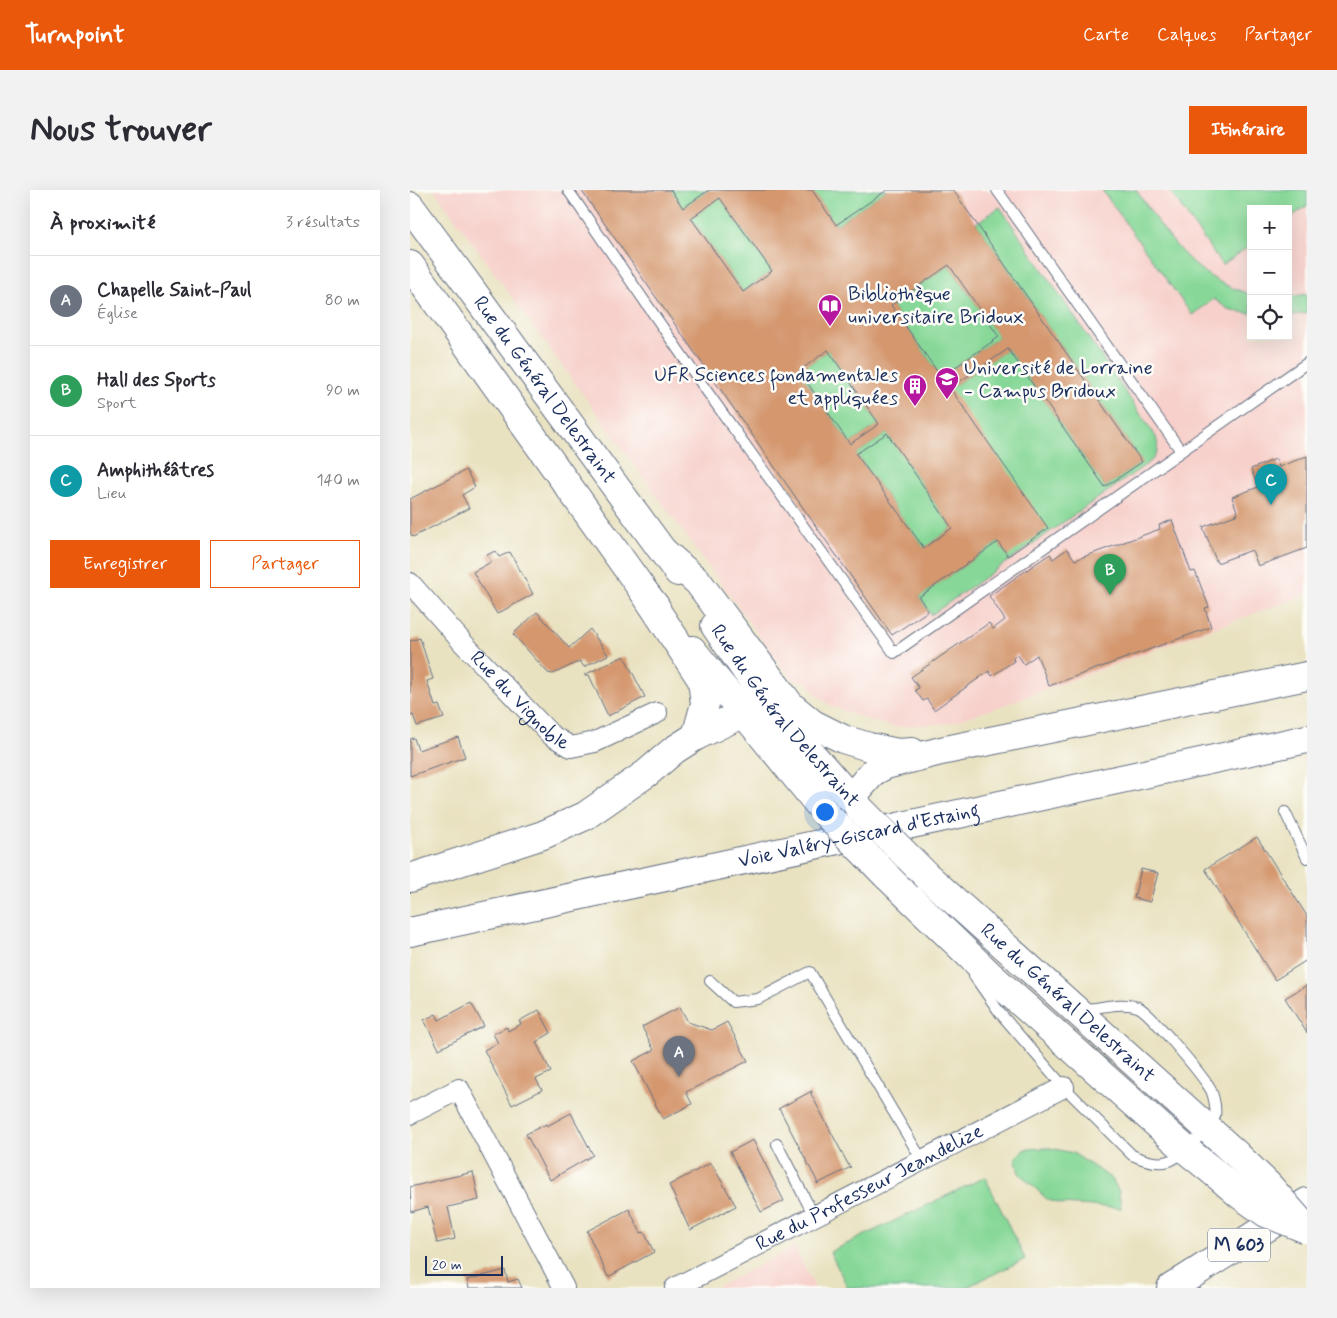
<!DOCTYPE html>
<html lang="fr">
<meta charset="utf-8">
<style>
:root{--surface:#fff;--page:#f2f2f3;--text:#2b2b33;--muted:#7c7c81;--line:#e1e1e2;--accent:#ea580c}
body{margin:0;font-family:Mynerve,sans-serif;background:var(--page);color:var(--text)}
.controls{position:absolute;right:15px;top:15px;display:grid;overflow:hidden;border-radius:0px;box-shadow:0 5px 20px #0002}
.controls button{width:45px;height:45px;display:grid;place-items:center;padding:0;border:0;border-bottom:1px solid var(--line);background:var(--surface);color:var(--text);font:25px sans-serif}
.scale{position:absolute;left:15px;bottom:12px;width:78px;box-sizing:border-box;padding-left:5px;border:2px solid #1b2f5e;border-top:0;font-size:14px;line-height:18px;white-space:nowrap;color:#1b2f5e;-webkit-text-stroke:4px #fdfcf7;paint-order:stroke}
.you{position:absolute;left:414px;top:621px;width:18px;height:18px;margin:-12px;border:4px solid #fff;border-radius:50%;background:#1a73e8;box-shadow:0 0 0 8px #1a73e833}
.badge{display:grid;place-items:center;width:32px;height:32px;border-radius:50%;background:var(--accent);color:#fff;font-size:16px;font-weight:700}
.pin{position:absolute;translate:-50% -41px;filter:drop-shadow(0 1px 2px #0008)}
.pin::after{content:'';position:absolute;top:26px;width:18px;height:15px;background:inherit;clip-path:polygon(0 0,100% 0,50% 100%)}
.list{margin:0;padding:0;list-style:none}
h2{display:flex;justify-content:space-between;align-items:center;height:65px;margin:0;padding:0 20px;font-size:21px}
h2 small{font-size:16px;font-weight:400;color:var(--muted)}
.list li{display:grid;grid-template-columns:32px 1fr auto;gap:15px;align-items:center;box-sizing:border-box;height:90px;padding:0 20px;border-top:1px solid var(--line)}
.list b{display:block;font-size:19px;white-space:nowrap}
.list p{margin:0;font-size:16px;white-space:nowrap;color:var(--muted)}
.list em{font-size:16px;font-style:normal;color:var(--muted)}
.actions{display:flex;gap:10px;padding:15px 20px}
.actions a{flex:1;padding:11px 0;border:1px solid var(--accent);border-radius:0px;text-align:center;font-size:18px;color:var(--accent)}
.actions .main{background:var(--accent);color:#fff}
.icon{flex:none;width:28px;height:28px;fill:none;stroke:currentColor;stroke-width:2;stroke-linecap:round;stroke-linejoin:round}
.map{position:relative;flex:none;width:897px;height:1098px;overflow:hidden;border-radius:0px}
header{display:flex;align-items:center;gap:30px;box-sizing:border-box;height:70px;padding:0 25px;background:var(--accent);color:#fff}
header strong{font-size:24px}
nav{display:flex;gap:28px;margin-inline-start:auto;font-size:18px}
.intro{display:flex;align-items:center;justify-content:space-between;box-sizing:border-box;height:120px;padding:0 30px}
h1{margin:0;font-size:35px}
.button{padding:12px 22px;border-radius:0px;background:var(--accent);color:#fff;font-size:18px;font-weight:700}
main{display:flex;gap:30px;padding:0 30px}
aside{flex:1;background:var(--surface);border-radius:0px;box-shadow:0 5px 20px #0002}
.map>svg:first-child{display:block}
.built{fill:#f7d0cb;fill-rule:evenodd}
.green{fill:#87d898;stroke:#51847b}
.building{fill:#d4976e;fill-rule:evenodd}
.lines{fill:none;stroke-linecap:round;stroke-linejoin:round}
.lane-casing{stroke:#636e81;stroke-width:12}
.street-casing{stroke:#636e81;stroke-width:22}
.secondary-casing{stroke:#636e81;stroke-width:30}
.highway-casing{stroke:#636e81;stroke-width:30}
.lane{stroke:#fff;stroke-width:10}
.street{stroke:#fff;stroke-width:20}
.secondary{stroke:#fff;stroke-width:28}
.highway{stroke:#fff;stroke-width:28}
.secondary-bridge-casing{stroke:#636e81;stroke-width:30;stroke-linecap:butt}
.secondary-bridge{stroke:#fff;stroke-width:28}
.labels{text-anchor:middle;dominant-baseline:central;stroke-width:5;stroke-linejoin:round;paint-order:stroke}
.shield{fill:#fdfcf7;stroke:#5f6c8c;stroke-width:1}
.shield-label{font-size:19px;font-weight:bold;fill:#1b2f5e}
.poi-label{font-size:20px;fill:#1b2f5e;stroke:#fdfcf7;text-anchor:start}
.street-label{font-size:20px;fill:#1b2f5e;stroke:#fdfcf7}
</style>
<header>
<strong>Turnpoint</strong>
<nav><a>Carte</a><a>Calques</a><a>Partager</a></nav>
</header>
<div class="intro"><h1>Nous trouver</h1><a class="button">Itinéraire</a></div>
<main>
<aside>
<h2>À proximité<small>3 résultats</small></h2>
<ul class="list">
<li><span class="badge" style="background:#6b7280">A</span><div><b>Chapelle Saint-Paul</b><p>Église</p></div><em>80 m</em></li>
<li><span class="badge" style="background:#2e9e5b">B</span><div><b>Hall des Sports</b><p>Sport</p></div><em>90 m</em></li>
<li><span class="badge" style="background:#0f9aa8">C</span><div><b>Amphithéâtres</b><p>Lieu</p></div><em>140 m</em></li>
</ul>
<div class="actions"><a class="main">Enregistrer</a><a>Partager</a></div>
</aside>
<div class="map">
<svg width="897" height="1098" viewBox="0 0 897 1098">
<rect width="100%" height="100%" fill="#fdfcf7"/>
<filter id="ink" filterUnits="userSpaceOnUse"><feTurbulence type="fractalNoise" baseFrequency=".02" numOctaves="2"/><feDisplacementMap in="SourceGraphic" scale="10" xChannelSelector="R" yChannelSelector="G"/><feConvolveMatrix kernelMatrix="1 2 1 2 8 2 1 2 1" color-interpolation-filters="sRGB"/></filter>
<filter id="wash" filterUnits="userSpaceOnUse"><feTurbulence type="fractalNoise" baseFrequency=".0096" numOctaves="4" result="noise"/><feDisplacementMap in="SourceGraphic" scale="20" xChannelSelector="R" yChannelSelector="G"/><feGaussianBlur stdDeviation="1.12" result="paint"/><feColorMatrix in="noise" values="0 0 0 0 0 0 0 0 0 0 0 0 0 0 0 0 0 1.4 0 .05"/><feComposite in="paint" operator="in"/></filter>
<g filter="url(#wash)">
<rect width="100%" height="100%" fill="#e9e2c1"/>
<g class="built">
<path d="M 24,0 L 897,0 L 897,404 L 597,514 L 540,533 L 485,537 L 461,531 L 421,516 L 408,506 L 396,491 L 385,491 L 371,476 ZM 841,19 L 878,19 L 878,146 L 841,146 Z"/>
<path d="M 385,1057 L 405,1098 L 305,1098 Z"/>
</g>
<g class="green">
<path d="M 261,0 L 299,0 L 273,18 Z"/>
<path d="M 402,0 L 477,0 L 426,35 Z"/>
<path d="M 692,0 L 726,0 C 758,46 782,89 841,104 L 841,124 L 818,119 L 804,109 L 782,125 Z"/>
<path d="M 759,0 L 897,0 L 897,16 L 878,29 L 878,19 L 841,19 L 841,55 L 812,75 Z"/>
<path d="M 310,8 L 362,81 L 333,102 L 281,28 Z"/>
<path d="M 590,17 L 746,247 C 749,257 748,263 741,271 L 521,425 L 509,407 L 588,352 L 598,366 L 540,198 L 598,159 L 695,297 L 732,272 L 566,33 Z"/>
<path d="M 539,75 L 589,147 L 531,187 L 481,115 Z"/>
<path d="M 897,104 L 897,123 L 878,126 L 878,107 Z"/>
<path d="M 418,160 L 469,234 L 440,254 L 389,181 Z"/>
<path d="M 477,243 L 542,338 L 514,358 L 446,264 Z"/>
<path d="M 640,958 L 663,963 L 702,989 L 709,1002 L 711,1018 L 652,1014 L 638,1010 L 609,983 L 605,968 L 615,959 Z"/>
<path d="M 575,987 L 615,1069 L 555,1098 L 438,1098 L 420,1062 Z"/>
</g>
<g id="blocks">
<g class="building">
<path d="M 171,0 L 261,0 L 273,18 L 299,0 L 402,0 L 426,35 L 477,0 L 543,0 L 732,272 L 695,297 L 598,159 L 540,198 L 638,338 L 598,366 L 588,352 L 509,407 L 518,421 L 482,445 ZM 310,8 L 362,81 L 333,102 L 281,28 ZM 539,75 L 589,147 L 531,187 L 481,115 ZM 418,160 L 469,234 L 440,254 L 389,181 ZM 477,243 L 542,338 L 514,358 L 446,264 Z"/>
<path d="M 897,266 L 897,358 L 848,376 L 842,360 L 807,373 L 793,337 L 828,324 L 822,307 L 848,297 L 841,279 L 866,269 L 869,277 Z"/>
<path d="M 56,280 L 65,297 L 52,305 L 59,318 L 3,347 L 0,343 L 0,309 Z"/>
<path d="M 762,330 L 781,382 L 785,381 L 799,417 L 795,418 L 801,437 L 639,496 L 627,465 L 614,474 L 607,464 L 603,468 L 604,471 L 582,486 L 579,481 L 524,520 L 517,509 L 513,511 L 505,500 L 509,498 L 501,487 L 579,433 L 583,439 L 595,430 L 579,406 L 640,364 L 643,369 L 657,359 L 665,370 L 750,339 L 749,335 Z"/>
<path d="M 85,361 L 89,367 L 100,362 L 123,404 L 87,424 L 63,382 L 81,372 L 77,365 Z"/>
<path d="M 127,422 L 159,458 L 180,439 L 198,465 L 174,477 L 170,471 L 143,484 L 138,483 L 103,444 Z"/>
<path d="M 10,448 L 23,489 L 17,491 L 25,516 L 29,515 L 34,528 L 7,536 L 3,525 L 0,526 L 0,451 Z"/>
<path d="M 214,466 L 235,507 L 198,526 L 179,485 L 174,485 Z"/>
<path d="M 48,547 L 55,567 L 0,586 L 0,549 L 4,548 L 8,560 Z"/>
<path d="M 847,647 L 897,726 L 897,770 L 865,790 L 795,679 Z"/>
<path d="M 731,679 L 748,683 L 740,712 L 724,708 Z"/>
<path d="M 897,795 L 897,843 L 875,808 Z"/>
<path d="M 61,813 L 74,836 L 29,859 L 14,830 L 26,824 L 29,830 Z"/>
<path d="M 270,817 L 278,832 L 302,840 L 317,832 L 338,871 L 276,902 L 282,914 L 253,929 L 223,871 L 244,860 L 232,837 Z"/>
<path d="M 129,820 L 141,843 L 126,852 L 141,882 L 126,889 L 132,900 L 102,915 L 74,860 L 88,853 L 83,844 L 97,837 L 98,841 L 111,834 L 109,831 Z"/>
<path d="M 402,901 L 401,904 L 439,976 L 441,977 L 407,994 L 407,991 L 370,920 L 368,919 Z"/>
<path d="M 161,923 L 183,965 L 140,990 L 116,944 L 136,934 L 137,936 Z"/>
<path d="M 343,950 L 374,1011 L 351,1022 L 320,962 Z"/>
<path d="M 301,973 L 326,1016 L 280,1040 L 259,995 Z"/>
<path d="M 63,982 L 69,1010 L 38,1017 L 45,1049 L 27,1053 L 18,1017 L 1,1022 L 0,997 Z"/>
<path d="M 219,1019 L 231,1043 L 234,1042 L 244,1062 L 198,1087 L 177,1041 Z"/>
<path d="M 95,1080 L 98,1092 L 108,1089 L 112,1098 L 59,1098 L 57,1090 Z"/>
</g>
</g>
</g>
<g filter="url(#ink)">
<use href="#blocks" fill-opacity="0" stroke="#636e81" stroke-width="1"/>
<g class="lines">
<g class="lane-casing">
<g id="lane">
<path d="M 158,0 L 291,193 L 484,463 L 897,173"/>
<path d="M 587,0 L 771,261"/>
<path d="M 875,622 L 897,668"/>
<path d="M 564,786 L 590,823 L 654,897 L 722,965 C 733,970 747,975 759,971 C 769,968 802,936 805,926 C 806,923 805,918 805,915 C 804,909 802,901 799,897 C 791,884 739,821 728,817 C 710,811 690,819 672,819"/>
<path d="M 300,791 L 323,812 L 348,809 L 400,782 L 512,970"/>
<path d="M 367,954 L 404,1026"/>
</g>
</g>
<g class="street-casing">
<g id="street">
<path id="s1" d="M 0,393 L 54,454 L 141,545 L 161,557 L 185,552 L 247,523"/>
<path d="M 0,924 L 49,899 L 154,1098"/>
<path id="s2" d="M 265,1098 L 654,897"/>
</g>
</g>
<g class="secondary-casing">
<g id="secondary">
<path id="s3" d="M 0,16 L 268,382"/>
<path d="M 0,75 L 232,399 L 246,417"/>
<path id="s4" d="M 305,436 L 366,524 L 450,619"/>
<path d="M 282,460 L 419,627"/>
<path d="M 476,685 L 581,786 L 775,959 L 806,984"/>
<path id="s5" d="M 518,687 L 827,965"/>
</g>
</g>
<g class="highway-casing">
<g id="highway">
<path d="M 255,363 L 288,392 L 380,515 L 403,534 L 433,549 L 459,557 L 488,563 L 502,562"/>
<path d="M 286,546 L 334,523 L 366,524"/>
<path d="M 436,643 L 446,602 L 464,581 L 476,575 L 531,561 L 897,486"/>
<path d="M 0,688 L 133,645 L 175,626 L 237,583 L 264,560 L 286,546 L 295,514 L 292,490 L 232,399"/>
<path id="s6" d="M 0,742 L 897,549"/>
<path d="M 761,1098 L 897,1012"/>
</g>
</g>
<use href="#lane" class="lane"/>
<use href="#street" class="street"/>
<use href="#secondary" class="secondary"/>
<use href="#highway" class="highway"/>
<g class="secondary-bridge-casing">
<g id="secondary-bridge">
<path d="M 450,619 L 518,687"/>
<path d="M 419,627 L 476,685"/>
<path d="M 827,965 L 858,995 L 894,1036"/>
<path d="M 806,984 L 829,1004 L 856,1023 L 896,1039"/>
</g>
</g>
<use href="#secondary-bridge" class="secondary-bridge"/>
</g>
</g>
<defs>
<g id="library-pin" transform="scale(1.25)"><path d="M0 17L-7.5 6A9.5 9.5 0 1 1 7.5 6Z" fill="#b5179e" stroke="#fdfcf7"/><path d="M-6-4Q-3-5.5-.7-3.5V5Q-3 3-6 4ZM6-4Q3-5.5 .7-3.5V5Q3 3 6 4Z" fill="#fff"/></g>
<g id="university-pin" transform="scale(1.25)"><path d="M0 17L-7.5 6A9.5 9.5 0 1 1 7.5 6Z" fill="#b5179e" stroke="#fdfcf7"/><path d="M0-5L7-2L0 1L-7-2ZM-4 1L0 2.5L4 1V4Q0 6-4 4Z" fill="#fff"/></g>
<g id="building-pin" transform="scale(1.25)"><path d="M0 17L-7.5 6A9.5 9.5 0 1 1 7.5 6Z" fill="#b5179e" stroke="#fdfcf7"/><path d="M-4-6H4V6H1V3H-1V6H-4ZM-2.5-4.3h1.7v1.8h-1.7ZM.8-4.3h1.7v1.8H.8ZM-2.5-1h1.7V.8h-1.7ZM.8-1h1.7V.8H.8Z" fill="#fff"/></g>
</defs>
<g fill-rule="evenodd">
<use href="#library-pin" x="420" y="116"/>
<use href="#university-pin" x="537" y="189"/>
<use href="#building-pin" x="505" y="196"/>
</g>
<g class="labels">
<rect class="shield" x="798" y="1038.5" width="62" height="33" rx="4"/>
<g class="shield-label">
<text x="829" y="1055">M 603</text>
</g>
<g class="poi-label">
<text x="438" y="104">Bibliothèque<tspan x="438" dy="23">universitaire Bridoux</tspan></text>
<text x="554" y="178">Université de Lorraine<tspan x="554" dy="23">- Campus Bridoux</tspan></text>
<text x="488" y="185" text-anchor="end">UFR Sciences fondamentales<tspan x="488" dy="23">et appliquées</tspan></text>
</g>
<g class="street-label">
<text stroke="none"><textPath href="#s3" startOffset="228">Rue du Général Delestraint</textPath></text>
<text stroke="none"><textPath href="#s1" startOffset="161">Rue du Vignoble</textPath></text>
<text stroke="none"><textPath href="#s4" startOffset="114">Rue du Général Delestraint</textPath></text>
<text stroke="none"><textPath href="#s6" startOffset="459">Voie Valéry-Giscard d'Estaing</textPath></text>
<text stroke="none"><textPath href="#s5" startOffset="188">Rue du Général Delestraint</textPath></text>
<text stroke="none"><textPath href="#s2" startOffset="219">Rue du Professeur Jeandelize</textPath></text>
</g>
</g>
</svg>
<div class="controls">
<button>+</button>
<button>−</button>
<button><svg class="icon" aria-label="locate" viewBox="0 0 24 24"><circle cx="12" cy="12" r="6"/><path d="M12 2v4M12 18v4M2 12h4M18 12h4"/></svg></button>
</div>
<div class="scale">20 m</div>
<div class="you"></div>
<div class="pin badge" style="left:269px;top:887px;background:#6b7280">A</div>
<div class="pin badge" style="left:700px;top:405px;background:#2e9e5b">B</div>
<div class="pin badge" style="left:861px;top:315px;background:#0f9aa8">C</div>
</div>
</main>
